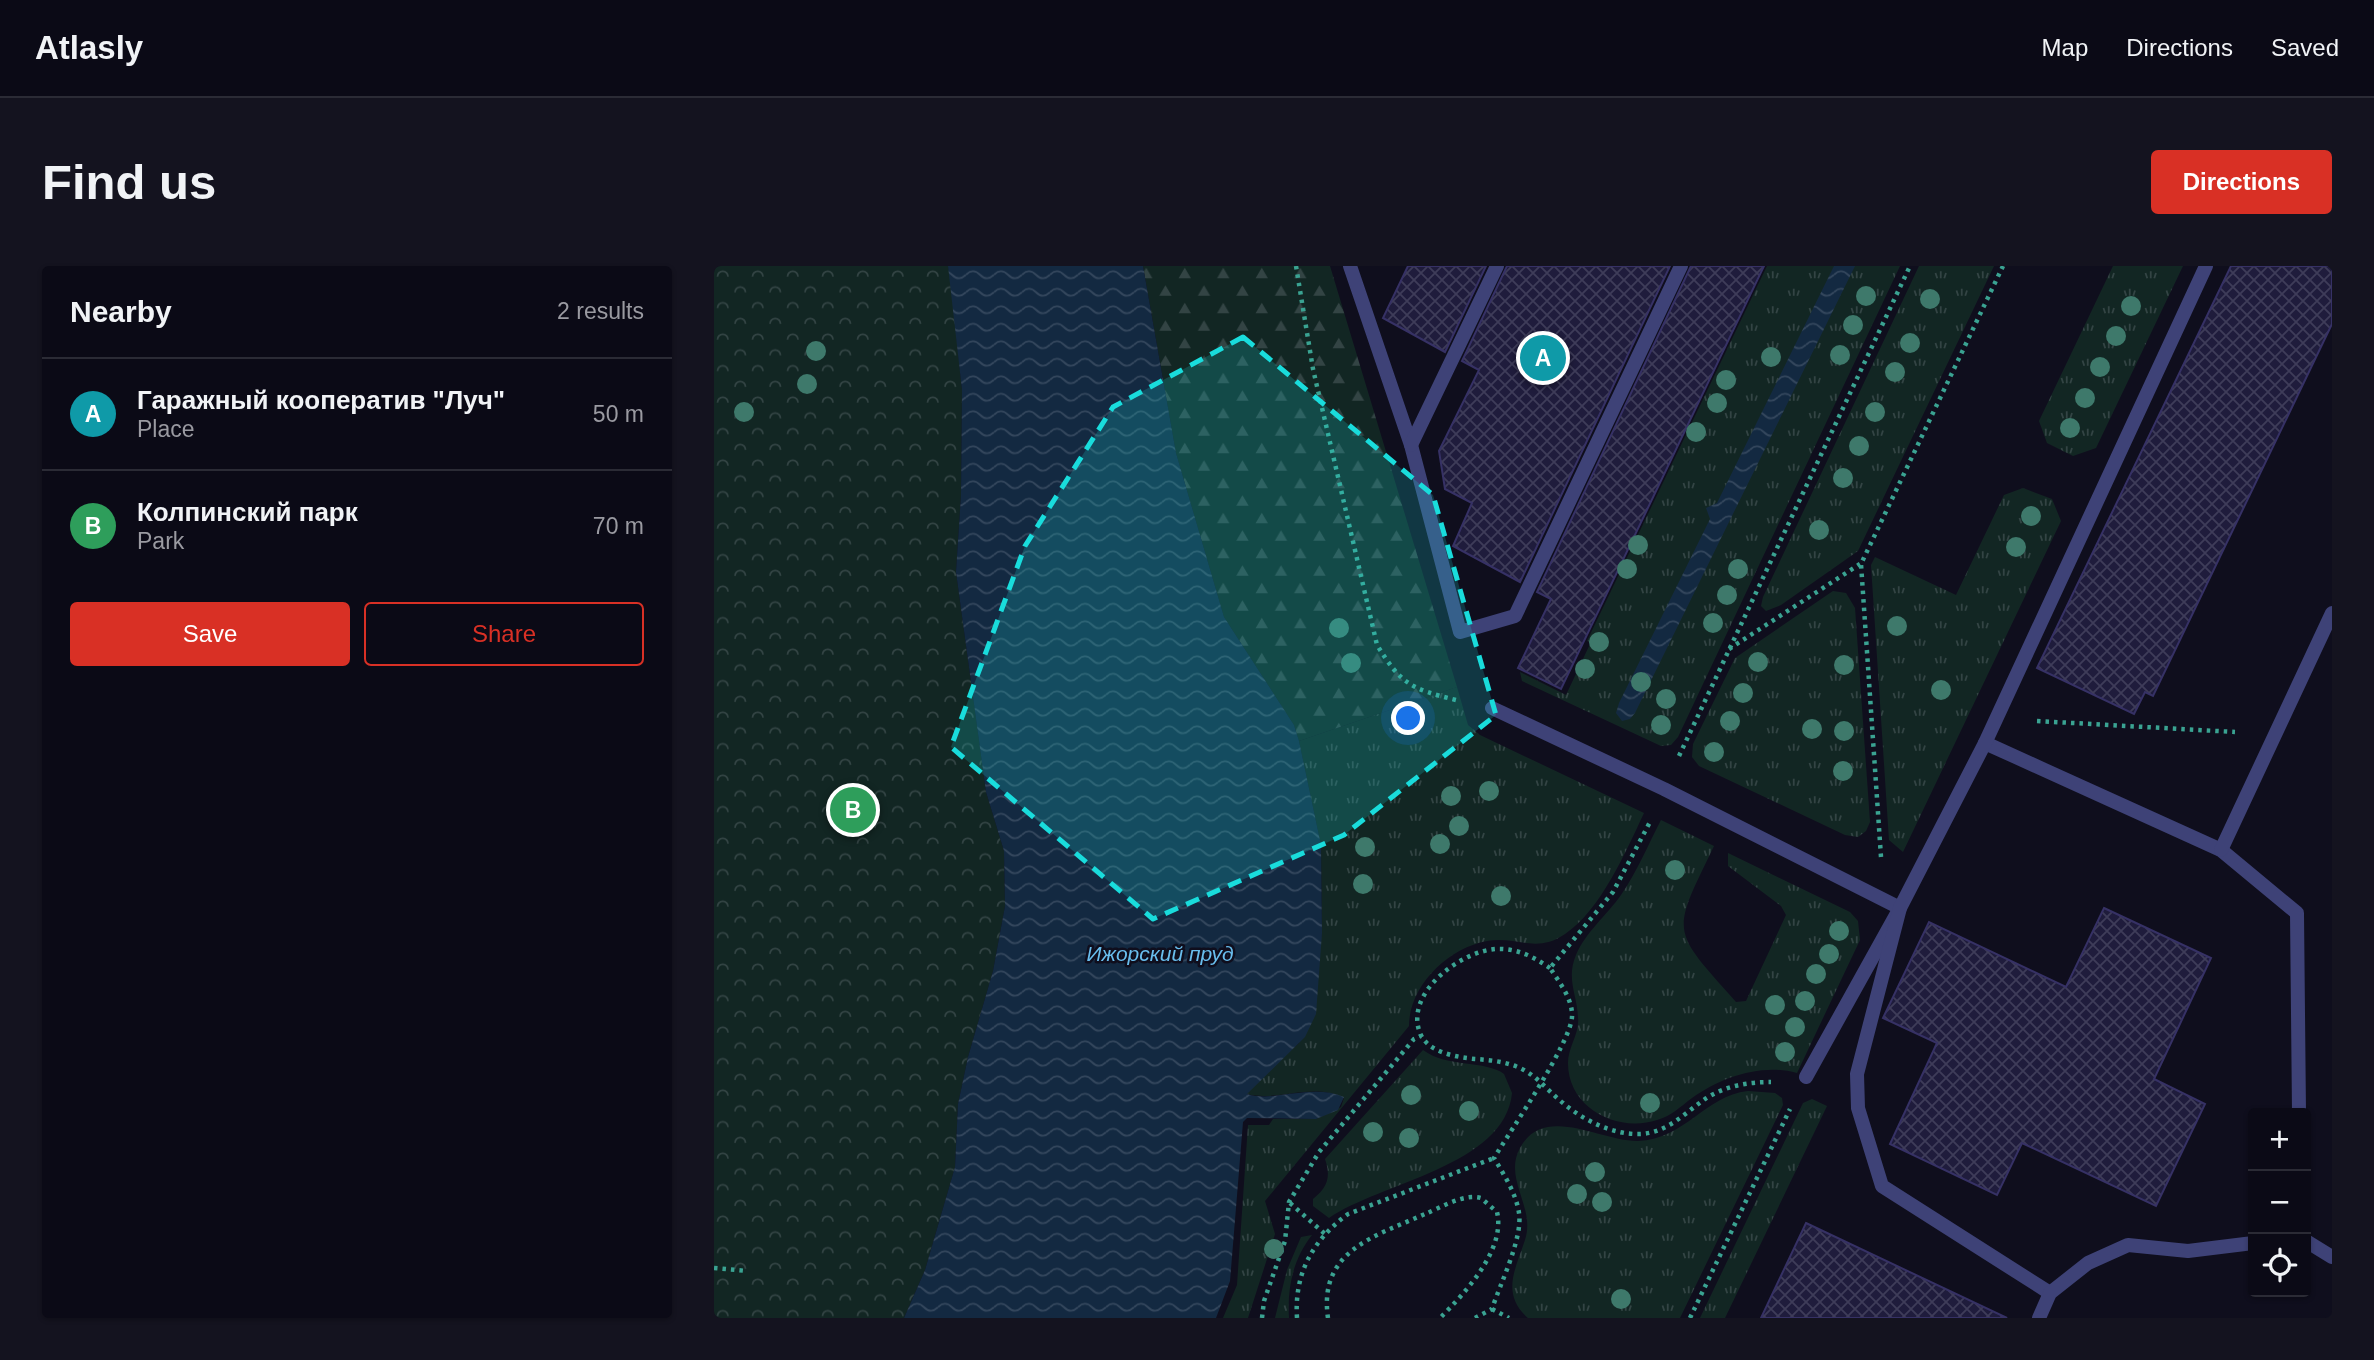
<!DOCTYPE html>
<meta charset="utf-8">
<style>
:root{--surface:#0b0a16;--page:#14131f;--text:#f1f3f6;--muted:#9a9aa1;--line:#2b2b35;--accent:#d93025}
body{margin:0;font-family:Arial,sans-serif;background:var(--page);color:var(--text)}
.controls{position:absolute;right:21px;bottom:21px;display:grid;overflow:hidden;border-radius:7px;box-shadow:0 2px 5px #0004}
.controls button{width:63px;height:63px;display:grid;place-items:center;padding:0;border:0;border-bottom:2px solid var(--line);background:var(--surface);color:var(--text);font:35px sans-serif}
.you{position:absolute;left:695px;top:453px;width:24px;height:24px;margin:-18px;border:5px solid #fff;border-radius:50%;background:#1a73e8;box-shadow:0 0 0 10px #1a73e833}
.badge{display:grid;place-items:center;width:46px;height:46px;border-radius:50%;background:var(--accent);color:#fff;font-size:23px;font-weight:700}
.pin{position:absolute;translate:-50% -50%;border:4px solid #fff;box-shadow:0 2px 7px #0006}
.list{margin:0;padding:0;list-style:none}
h2{display:flex;justify-content:space-between;align-items:center;height:91px;margin:0;padding:0 28px;font-size:30px}
h2 small{font-size:23px;font-weight:400;color:var(--muted)}
.list li{display:grid;grid-template-columns:46px 1fr auto;gap:21px;align-items:center;box-sizing:border-box;height:112px;padding:0 28px;border-top:2px solid var(--line)}
.list b{display:block;font-size:26px;white-space:nowrap}
.list p{margin:0;font-size:23px;white-space:nowrap;color:var(--muted)}
.list em{font-size:23px;font-style:normal;color:var(--muted)}
.actions{display:flex;gap:14px;padding:21px 28px}
.actions a{flex:1;padding:16px 0;border:2px solid var(--accent);border-radius:7px;text-align:center;font-size:24px;color:var(--accent)}
.actions .main{background:var(--accent);color:#fff}
.icon{flex:none;width:38px;height:38px;fill:none;stroke:currentColor;stroke-width:2;stroke-linecap:round;stroke-linejoin:round}
.map{position:relative;flex:none;width:1618px;height:1052px;overflow:hidden;border-radius:7px}
header{display:flex;align-items:center;gap:42px;box-sizing:border-box;height:98px;padding:0 35px;background:var(--surface);border-bottom:2px solid var(--line)}
header strong{font-size:33px}
nav{display:flex;gap:38px;margin-inline-start:auto;font-size:24px}
.intro{display:flex;align-items:center;justify-content:space-between;box-sizing:border-box;height:168px;padding:0 42px}
h1{margin:0;font-size:49px}
.button{padding:18px 32px;border-radius:7px;background:var(--accent);color:#fff;font-size:24px;font-weight:700}
main{display:flex;gap:42px;padding:0 42px}
aside{flex:1;background:var(--surface);border-radius:7px;box-shadow:0 2px 5px #0004}
.map>svg:first-child{display:block}
.grass{fill:url(#grass-tufts)}
.forest{fill:url(#forest-firs)}
.park{fill:url(#park-crowns)}
.water{fill:url(#water-waves)}
.building{fill:url(#building-cross-hatch);stroke:#363165;stroke-width:2}
.lines{fill:none;stroke-linecap:round;stroke-linejoin:round}
.path{stroke:#3aa392;stroke-width:4.5;stroke-dasharray:3.5 5;stroke-linecap:butt}
.service{stroke:#3e4277;stroke-width:14}
.tree{fill:#3e796b}
.marked{fill:#19dcdc;fill-opacity:0.2;stroke:#19dcdc;stroke-width:5;stroke-dasharray:14 9;stroke-linejoin:round}
.labels{text-anchor:middle;dominant-baseline:central;stroke-width:5;stroke-linejoin:round;paint-order:stroke}
.water-label{font-size:21px;font-style:italic;fill:#69beee;stroke:#0f0e1d}
</style>
<header>
<strong>Atlasly</strong>
<nav><a>Map</a><a>Directions</a><a>Saved</a></nav>
</header>
<div class="intro"><h1>Find us</h1><a class="button">Directions</a></div>
<main>
<aside>
<h2>Nearby<small>2 results</small></h2>
<ul class="list">
<li><span class="badge" style="background:#0f9aa8">A</span><div><b>Гаражный кооператив &quot;Луч&quot;</b><p>Place</p></div><em>50 m</em></li>
<li><span class="badge" style="background:#2e9e5b">B</span><div><b>Колпинский парк</b><p>Park</p></div><em>70 m</em></li>
</ul>
<div class="actions"><a class="main">Save</a><a>Share</a></div>
</aside>
<div class="map">
<svg width="1618" height="1052" viewBox="0 0 1618 1052">
<defs>
<pattern id="grass-tufts" width="24" height="20" patternUnits="userSpaceOnUse" patternTransform="scale(1.75)"><rect width="24" height="20" fill="#122623"/><path d="M3 7l-1-3M5 7V3M7 7l1-3M15 17l-1-3M17 17v-4M19 17l1-3" fill="none" stroke="#344"/></pattern>
<pattern id="forest-firs" width="22" height="20" patternUnits="userSpaceOnUse" patternTransform="scale(1.75)"><rect width="22" height="20" fill="#122623"/><path d="M5 1l3.5 6h-7zM16 11l3.5 6h-7z" fill="#344"/></pattern>
<pattern id="park-crowns" width="20" height="18" patternUnits="userSpaceOnUse" patternTransform="scale(1.75)"><rect width="20" height="18" fill="#122623"/><path d="M2 6a3 3 0 1 1 6 0M12 15a3 3 0 1 1 6 0" fill="none" stroke="#344"/></pattern>
<pattern id="water-waves" width="16" height="10" patternUnits="userSpaceOnUse" patternTransform="scale(1.75)"><rect width="16" height="10" fill="#132941"/><path d="M0 5q4-4 8 0t8 0" fill="none" stroke="#34475d"/></pattern>
<pattern id="building-cross-hatch" width="8" height="8" patternUnits="userSpaceOnUse" patternTransform="scale(1.75)"><rect width="8" height="8" fill="#1f1c3c"/><path d="M0 0l8 8M0 8l8-8" fill="none" stroke="#3e3c59"/></pattern>
</defs>
<rect width="100%" height="100%" fill="#0f0e1d"/>
<g class="grass">
<path d="M 1053,0 L 1186,0 L 964,471 L 957,479 L 947,480 L 808,415 L 806,406 L 852,429 L 877,376 L 873,375 Z"/>
<path d="M 1205,0 L 1280,0 L 1144,285 L 1067,339 L 1052,345 L 1047,340 L 1049,331 Z"/>
<path d="M 1399,0 L 1469,0 L 1382,182 L 1359,190 L 1333,177 L 1325,155 Z"/>
<path d="M 1309,222 L 1338,233 L 1347,255 L 1189,586 L 1175,574 L 1157,299 L 1161,291 L 1242,329 L 1290,229 Z"/>
<path d="M 1119,325 L 1132,327 L 1141,342 L 1156,556 L 1152,565 L 1144,571 L 1131,569 L 985,500 L 978,491 L 979,478 L 1021,392 Z"/>
<path d="M 743,421 L 754,459 L 766,469 L 930,547 C 912,585 887,644 851,668 C 822,688 803,670 773,675 C 734,682 695,720 695,760 L 551,935 L 561,968 L 534,1052 L 509,1052 L 523,1019 L 534,859 L 555,859 L 559,853 L 602,853 L 627,841 L 630,832 C 599,816 564,836 533,828 L 534,823 L 585,777 L 608,667 L 607,579 L 585,475 Z"/>
<path d="M 947,554 L 1000,580 C 957,669 956,662 1022,736 L 1032,735 L 1072,649 L 1067,640 L 1014,600 L 1014,587 L 1136,646 L 1144,655 L 1146,674 L 1083,807 C 1048,797 1007,811 978,832 C 966,841 957,850 943,854 C 903,867 854,842 854,797 C 854,781 866,767 864,751 C 863,728 852,713 862,689 C 871,667 893,649 907,629 C 923,606 934,579 947,554 Z"/>
<path d="M 709,784 C 733,802 772,794 790,808 L 798,827 C 791,900 665,917 615,952 L 599,940 L 599,933 C 614,921 617,911 611,893 Z"/>
<path d="M 1034,825 L 1061,827 L 1068,832 L 1069,839 L 966,1052 L 814,1052 C 787,1028 801,1004 811,974 C 822,941 789,913 806,882 C 830,837 888,876 924,875 C 972,873 990,830 1034,825 Z"/>
<path d="M 1098,833 L 1113,840 L 1011,1052 L 986,1052 L 1089,837 Z"/>
<path d="M 598,969 C 579,993 573,1022 575,1052 L 561,1052 L 573,1004 L 587,971 Z"/>
</g>
<path class="forest" d="M 429,0 L 616,0 L 743,421 L 585,475 L 580,459 L 510,351 L 462,187 Z"/>
<path class="park" d="M 0,0 L 234,0 L 236,9 L 248,124 L 247,229 L 242,306 L 272,526 L 290,585 L 291,640 L 279,705 L 254,791 L 244,838 L 241,901 L 211,1004 L 190,1052 L 0,1052 Z"/>
<g class="water">
<path d="M 234,0 L 429,0 L 462,187 L 510,351 L 580,459 L 585,475 L 607,579 L 608,667 L 602,748 L 591,771 L 533,828 C 560,837 597,817 630,831 L 624,844 L 602,853 L 533,852 L 529,856 L 516,1015 L 502,1052 L 190,1052 L 211,1004 L 241,901 L 244,838 L 254,791 L 279,705 L 291,640 L 290,585 L 272,526 L 242,306 L 247,229 L 248,124 Z"/>
<path d="M 1120,0 L 1141,0 L 921,447 L 916,453 L 908,455 L 902,447 L 905,437 L 996,253 L 992,242 L 1003,237 Z"/>
</g>
<g class="building">
<path d="M 694,0 L 772,0 L 731,86 L 669,52 Z"/>
<path d="M 793,0 L 956,0 L 806,316 L 739,280 L 758,237 L 731,223 L 725,185 L 765,104 L 748,95 Z"/>
<path d="M 977,0 L 1050,0 L 847,423 L 804,402 L 837,333 L 823,326 Z"/>
<path d="M 1517,0 L 1618,0 L 1618,58 L 1439,430 L 1431,426 L 1420,448 L 1323,402 Z"/>
<path d="M 1390,642 L 1497,692 L 1440,813 L 1491,838 L 1442,940 L 1308,877 L 1283,929 L 1176,878 L 1223,777 L 1169,752 L 1215,656 L 1352,721 Z"/>
<path d="M 1092,957 L 1293,1052 L 1047,1052 Z"/>
</g>
<g class="lines">
<g class="path">
<path d="M 582,0 L 599,103 L 663,379 C 687,418 697,423 742,434"/>
<path d="M 1015,383 L 1146,298"/>
<path d="M 1323,455 L 1521,466"/>
<path d="M 965,490 L 1196,0"/>
<path d="M 1167,591 L 1147,298 L 1289,0"/>
<path d="M 836,702 C 820,691 803,682 782,683 C 747,685 690,727 706,767 C 714,787 743,791 761,793 C 777,794 794,796 808,803 C 824,811 835,826 849,837 C 869,854 899,869 926,868 C 953,867 971,847 991,833 C 1011,820 1033,816 1057,816"/>
<path d="M 576,937 L 611,968"/>
<path d="M 0,1002 L 33,1005"/>
<path d="M 778,1043 L 795,1052"/>
<path d="M 548,1052 L 550,1035 L 571,975 L 575,936 L 605,886 L 700,773 L 707,770"/>
<path d="M 583,1052 C 580,1007 599,974 634,948 L 780,892"/>
<path d="M 614,1052 C 604,984 662,970 711,948 C 726,942 750,927 767,932 L 783,946 C 792,984 750,1028 726,1052"/>
<path d="M 761,1052 L 778,1043 C 786,1018 809,972 805,947 C 802,927 790,909 780,892 C 797,864 856,778 858,751 C 859,733 845,716 836,702 L 899,626 L 936,556"/>
<path d="M 976,1052 L 1076,843"/>
</g>
<g class="service">
<path d="M 636,0 L 697,179 L 746,366 L 801,350 L 967,0"/>
<path d="M 697,179 L 783,0"/>
<path d="M 778,442 L 950,523 L 1186,642 L 1092,811"/>
<path d="M 1271,477 L 1507,584 L 1583,647 L 1585,847"/>
<path d="M 1507,584 L 1618,347"/>
<path d="M 1592,975 L 1618,991"/>
<path d="M 1336,1027 L 1168,920 L 1144,842 L 1143,808 L 1186,642 L 1271,477 L 1492,0"/>
<path d="M 1325,1052 L 1336,1027 L 1374,997 L 1414,979 L 1474,985 L 1539,977"/>
</g>
</g>
<g class="tree">
<circle cx="1152" cy="30" r="10"/>
<circle cx="1216" cy="33" r="10"/>
<circle cx="1417" cy="40" r="10"/>
<circle cx="1139" cy="59" r="10"/>
<circle cx="1402" cy="70" r="10"/>
<circle cx="1196" cy="77" r="10"/>
<circle cx="102" cy="85" r="10"/>
<circle cx="1126" cy="89" r="10"/>
<circle cx="1057" cy="91" r="10"/>
<circle cx="1386" cy="101" r="10"/>
<circle cx="1181" cy="106" r="10"/>
<circle cx="1012" cy="114" r="10"/>
<circle cx="93" cy="118" r="10"/>
<circle cx="1371" cy="132" r="10"/>
<circle cx="1003" cy="137" r="10"/>
<circle cx="30" cy="146" r="10"/>
<circle cx="1161" cy="146" r="10"/>
<circle cx="1356" cy="162" r="10"/>
<circle cx="982" cy="166" r="10"/>
<circle cx="1145" cy="180" r="10"/>
<circle cx="1129" cy="212" r="10"/>
<circle cx="1317" cy="250" r="10"/>
<circle cx="1105" cy="264" r="10"/>
<circle cx="924" cy="279" r="10"/>
<circle cx="1302" cy="281" r="10"/>
<circle cx="913" cy="303" r="10"/>
<circle cx="1024" cy="303" r="10"/>
<circle cx="1013" cy="329" r="10"/>
<circle cx="999" cy="357" r="10"/>
<circle cx="1183" cy="360" r="10"/>
<circle cx="625" cy="362" r="10"/>
<circle cx="885" cy="376" r="10"/>
<circle cx="1044" cy="396" r="10"/>
<circle cx="637" cy="397" r="10"/>
<circle cx="1130" cy="399" r="10"/>
<circle cx="871" cy="403" r="10"/>
<circle cx="927" cy="416" r="10"/>
<circle cx="1227" cy="424" r="10"/>
<circle cx="1029" cy="427" r="10"/>
<circle cx="952" cy="433" r="10"/>
<circle cx="1016" cy="455" r="10"/>
<circle cx="947" cy="459" r="10"/>
<circle cx="1098" cy="463" r="10"/>
<circle cx="1130" cy="465" r="10"/>
<circle cx="1000" cy="486" r="10"/>
<circle cx="1129" cy="505" r="10"/>
<circle cx="775" cy="525" r="10"/>
<circle cx="737" cy="530" r="10"/>
<circle cx="745" cy="560" r="10"/>
<circle cx="726" cy="578" r="10"/>
<circle cx="651" cy="581" r="10"/>
<circle cx="961" cy="604" r="10"/>
<circle cx="649" cy="618" r="10"/>
<circle cx="787" cy="630" r="10"/>
<circle cx="1125" cy="665" r="10"/>
<circle cx="1115" cy="688" r="10"/>
<circle cx="1102" cy="708" r="10"/>
<circle cx="1091" cy="735" r="10"/>
<circle cx="1061" cy="739" r="10"/>
<circle cx="1081" cy="761" r="10"/>
<circle cx="1071" cy="786" r="10"/>
<circle cx="697" cy="829" r="10"/>
<circle cx="936" cy="837" r="10"/>
<circle cx="755" cy="845" r="10"/>
<circle cx="659" cy="866" r="10"/>
<circle cx="695" cy="872" r="10"/>
<circle cx="881" cy="906" r="10"/>
<circle cx="863" cy="928" r="10"/>
<circle cx="888" cy="936" r="10"/>
<circle cx="560" cy="983" r="10"/>
<circle cx="907" cy="1033" r="10"/>
</g>
<path class="marked" d="M 529,71 L 719,229 L 782,449 L 630,569 L 439,653 L 237,481 L 311,280 L 399,141 Z"/>
<g class="labels">
<g class="water-label">
<text x="446" y="687">Ижорский пруд</text>
</g>
</g>
</svg>
<div class="controls">
<button>+</button>
<button>−</button>
<button><svg class="icon" aria-label="locate" viewBox="0 0 24 24"><circle cx="12" cy="12" r="6"/><path d="M12 2v4M12 18v4M2 12h4M18 12h4"/></svg></button>
</div>
<div class="you"></div>
<div class="pin badge" style="left:829px;top:92px;background:#0f9aa8">A</div>
<div class="pin badge" style="left:139px;top:544px;background:#2e9e5b">B</div>
</div>
</main>
